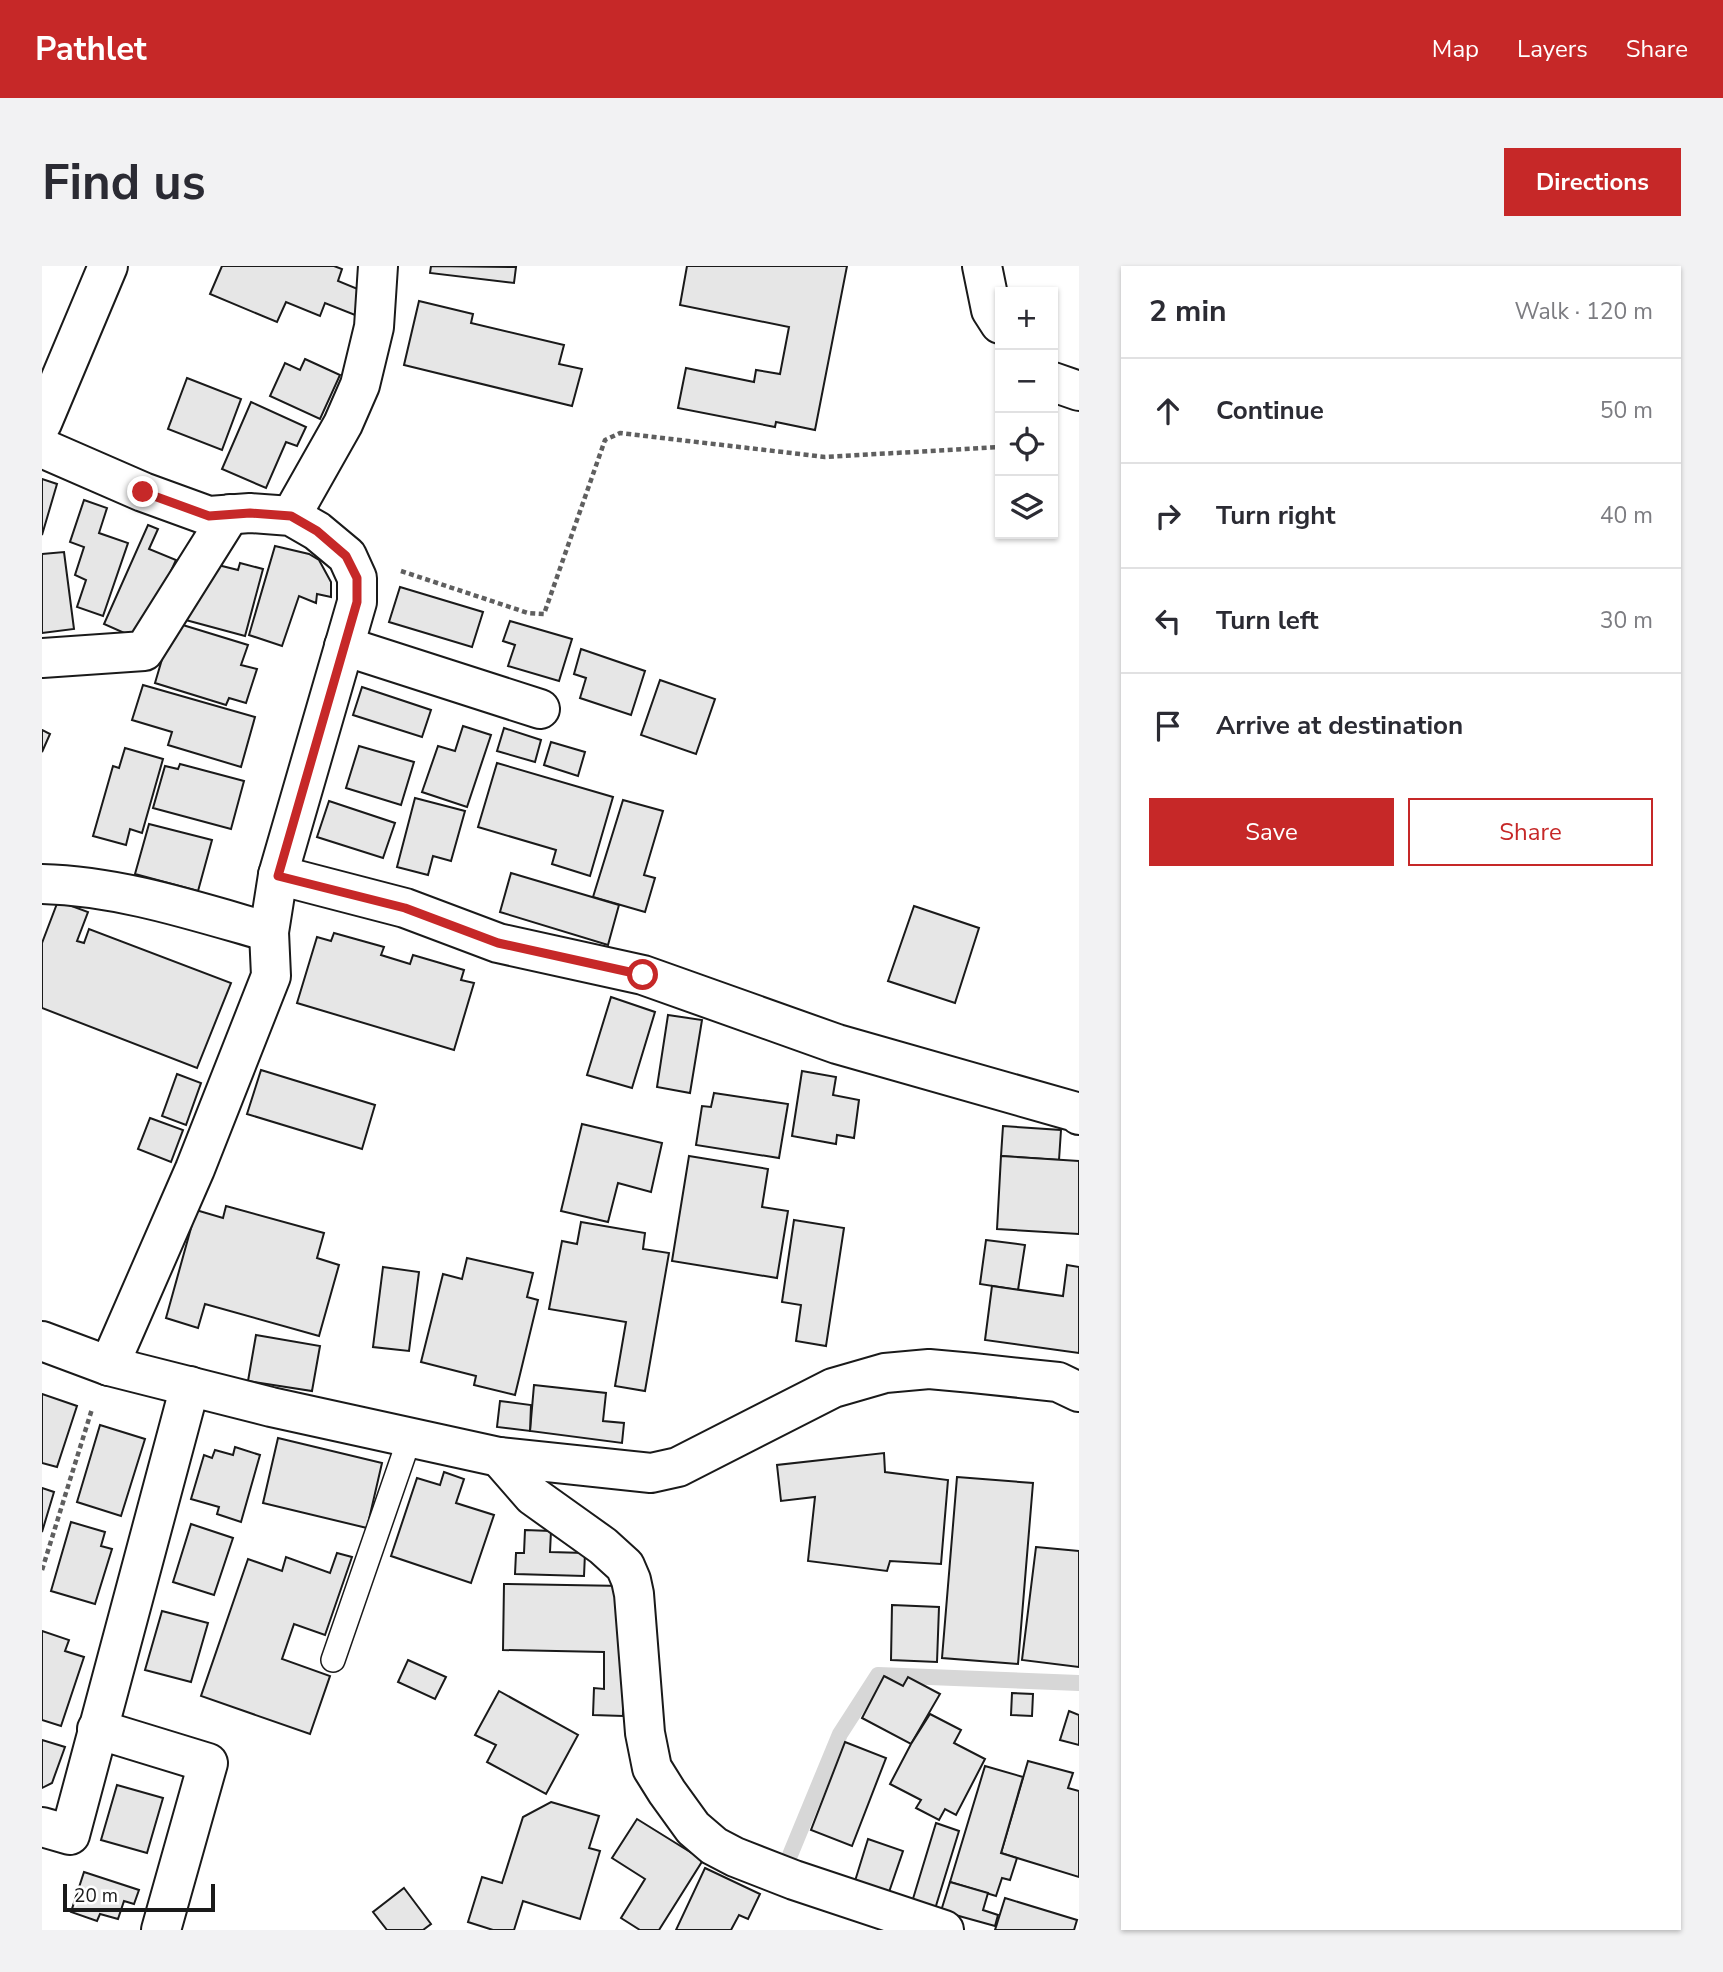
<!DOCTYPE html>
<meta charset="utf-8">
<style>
:root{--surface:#fff;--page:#f2f2f3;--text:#2b2b33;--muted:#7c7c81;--line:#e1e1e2;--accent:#c62828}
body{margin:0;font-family:"Nunito Sans",sans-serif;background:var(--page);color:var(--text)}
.controls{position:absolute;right:21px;top:21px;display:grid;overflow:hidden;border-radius:0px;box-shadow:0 2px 5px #0004}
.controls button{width:63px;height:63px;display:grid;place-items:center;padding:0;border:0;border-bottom:2px solid var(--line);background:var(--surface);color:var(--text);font:35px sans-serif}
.scale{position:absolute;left:21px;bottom:18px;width:152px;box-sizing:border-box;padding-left:7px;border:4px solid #1a1a1a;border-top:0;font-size:19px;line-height:24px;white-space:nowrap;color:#1a1a1a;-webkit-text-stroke:5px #fff;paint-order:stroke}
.stop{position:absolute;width:21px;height:21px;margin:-16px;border:5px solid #c62828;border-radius:50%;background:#fff}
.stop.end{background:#c62828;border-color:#fff;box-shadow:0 2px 7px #0008}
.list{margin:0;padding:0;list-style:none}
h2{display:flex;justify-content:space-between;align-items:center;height:91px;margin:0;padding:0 28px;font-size:30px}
h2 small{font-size:23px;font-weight:400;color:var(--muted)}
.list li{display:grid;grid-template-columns:46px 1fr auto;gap:21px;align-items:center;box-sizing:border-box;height:105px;padding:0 28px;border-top:2px solid var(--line)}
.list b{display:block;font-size:26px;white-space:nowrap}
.list em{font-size:23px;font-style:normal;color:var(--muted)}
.actions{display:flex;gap:14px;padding:21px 28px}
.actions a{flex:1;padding:16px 0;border:2px solid var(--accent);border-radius:0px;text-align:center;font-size:24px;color:var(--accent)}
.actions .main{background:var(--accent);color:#fff}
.icon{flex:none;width:38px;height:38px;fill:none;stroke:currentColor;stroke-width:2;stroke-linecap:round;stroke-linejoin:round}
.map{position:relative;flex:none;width:1037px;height:1664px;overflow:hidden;border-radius:0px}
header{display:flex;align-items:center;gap:42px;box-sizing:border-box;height:98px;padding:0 35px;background:var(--accent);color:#fff}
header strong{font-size:33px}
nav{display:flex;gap:38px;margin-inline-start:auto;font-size:24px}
.intro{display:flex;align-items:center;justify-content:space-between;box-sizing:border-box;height:168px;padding:0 42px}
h1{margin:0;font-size:49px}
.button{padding:18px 32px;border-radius:0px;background:var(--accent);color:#fff;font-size:24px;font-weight:700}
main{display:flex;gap:42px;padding:0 42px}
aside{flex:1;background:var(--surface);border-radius:0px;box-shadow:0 2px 5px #0004}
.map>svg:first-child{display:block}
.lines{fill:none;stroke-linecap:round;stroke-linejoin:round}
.stream{stroke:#d7d7d7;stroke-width:16}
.building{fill:#e6e6e6;stroke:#1a1a1a;stroke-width:2}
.service-casing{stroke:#1a1a1a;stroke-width:26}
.minor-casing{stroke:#1a1a1a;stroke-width:42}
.path{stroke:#5f5f5f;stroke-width:4.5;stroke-dasharray:5 3.5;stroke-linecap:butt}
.service{stroke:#fff;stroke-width:23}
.minor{stroke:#fff;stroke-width:38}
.route{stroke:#c62828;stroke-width:9}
</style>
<header>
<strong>Pathlet</strong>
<nav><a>Map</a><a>Layers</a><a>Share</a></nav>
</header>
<div class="intro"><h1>Find us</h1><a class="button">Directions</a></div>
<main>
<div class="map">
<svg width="1037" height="1664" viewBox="0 0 1037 1664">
<rect width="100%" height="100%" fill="#fff"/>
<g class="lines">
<path class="stream" d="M 746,1594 L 798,1468 L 836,1409 L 1037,1417"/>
</g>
<g class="building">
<path d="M 180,0 L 292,0 L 300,3 L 296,15 L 323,26 L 313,49 L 283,37 L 278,50 L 244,36 L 235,56 L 168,28 Z"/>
<path d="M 389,0 L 474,1 L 472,17 L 388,7 Z"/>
<path d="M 645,0 L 805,0 L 773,164 L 734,156 L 733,161 L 636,142 L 644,102 L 712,116 L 714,104 L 738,108 L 747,61 L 638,39 Z"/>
<path d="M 377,35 L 431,48 L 429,57 L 522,79 L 517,98 L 540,103 L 530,140 L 362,99 Z"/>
<path d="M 263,93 L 298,109 L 278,153 L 228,130 L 243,97 L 258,104 Z"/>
<path d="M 145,112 L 199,133 L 180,184 L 126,163 Z"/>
<path d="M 209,136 L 264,161 L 255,180 L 244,176 L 224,222 L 180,203 Z"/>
<path d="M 0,213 L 15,218 L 0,269 Z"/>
<path d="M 42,234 L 65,242 L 57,267 L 86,277 L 61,350 L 35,341 L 44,314 L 33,309 L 42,281 L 28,276 Z"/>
<path d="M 106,259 L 116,263 L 107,283 L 134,294 L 98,374 L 62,358 Z"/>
<path d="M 233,280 L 267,288 L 277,294 L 289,316 L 289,331 L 275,328 L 274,337 L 257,330 L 240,380 L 207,369 Z"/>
<path d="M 22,286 L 32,363 L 0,367 L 0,288 Z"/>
<path d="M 198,297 L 221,303 L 203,370 L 140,353 L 150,315 L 166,319 L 172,298 L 196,304 Z"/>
<path d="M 358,321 L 441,346 L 430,381 L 347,356 Z"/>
<path d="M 468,355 L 530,373 L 517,415 L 466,400 L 473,379 L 461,375 Z"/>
<path d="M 131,356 L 206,379 L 199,399 L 215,403 L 204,437 L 187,432 L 184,439 L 113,417 Z"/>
<path d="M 539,383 L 603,405 L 589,449 L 538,432 L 544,412 L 532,408 Z"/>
<path d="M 618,414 L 673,433 L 654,488 L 599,469 Z"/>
<path d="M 101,419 L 213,451 L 199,501 L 126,479 L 130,466 L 90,454 Z"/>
<path d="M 320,421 L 389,444 L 380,471 L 311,449 Z"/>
<path d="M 421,460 L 449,469 L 425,541 L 380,526 L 396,480 L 413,485 Z"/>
<path d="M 462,462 L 499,474 L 493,496 L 455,485 Z"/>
<path d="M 0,464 L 8,468 L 0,486 Z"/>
<path d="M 509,476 L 543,486 L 536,510 L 502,499 Z"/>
<path d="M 317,480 L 372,496 L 359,539 L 304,522 Z"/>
<path d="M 83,482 L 121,493 L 100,567 L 88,563 L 84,579 L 51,570 L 71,500 L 77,502 Z"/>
<path d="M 455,497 L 571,531 L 548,610 L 510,598 L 514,584 L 436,561 Z"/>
<path d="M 138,498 L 202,515 L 189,563 L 111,542 L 123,500 L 136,503 Z"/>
<path d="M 373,532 L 423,545 L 409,595 L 391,590 L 386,609 L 355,601 Z"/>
<path d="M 581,534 L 621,545 L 602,609 L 613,612 L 603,646 L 551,631 Z"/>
<path d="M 287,535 L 353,557 L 341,592 L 275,571 Z"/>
<path d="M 107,558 L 170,574 L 156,625 L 93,608 Z"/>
<path d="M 469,607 L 577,639 L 566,679 L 458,646 Z"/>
<path d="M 16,635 L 46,646 L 35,675 L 42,677 L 47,663 L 189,717 L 155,802 L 0,742 L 0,677 Z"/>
<path d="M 872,640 L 937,662 L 913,737 L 846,715 Z"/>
<path d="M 292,667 L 342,681 L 339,689 L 368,698 L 371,689 L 422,704 L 419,714 L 432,717 L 412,784 L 255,737 L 275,671 L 289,675 Z"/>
<path d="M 569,731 L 613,746 L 590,822 L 545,809 Z"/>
<path d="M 626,749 L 660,754 L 648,827 L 615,821 Z"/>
<path d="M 219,804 L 333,839 L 320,883 L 205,848 Z"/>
<path d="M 760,805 L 794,811 L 791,829 L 817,834 L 812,872 L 795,869 L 794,878 L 750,870 Z"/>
<path d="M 135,808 L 159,817 L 144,859 L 120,850 Z"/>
<path d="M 672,827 L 746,838 L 737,892 L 654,879 L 660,840 L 669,841 Z"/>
<path d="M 108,852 L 141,864 L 129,896 L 96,883 Z"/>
<path d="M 540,858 L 620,877 L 609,926 L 576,917 L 566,956 L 519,945 Z"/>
<path d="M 961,860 L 1019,864 L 1017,894 L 959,890 Z"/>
<path d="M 647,890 L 726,903 L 720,941 L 746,945 L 735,1012 L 630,995 Z"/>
<path d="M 959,890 L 1037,895 L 1037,968 L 955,963 Z"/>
<path d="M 184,940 L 282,967 L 275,992 L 297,999 L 277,1070 L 163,1038 L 156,1062 L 124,1052 L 154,944 L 181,952 Z"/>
<path d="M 752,954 L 802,962 L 784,1080 L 754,1075 L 759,1039 L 740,1036 Z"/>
<path d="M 539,956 L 603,967 L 601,983 L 627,987 L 603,1125 L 573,1120 L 584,1056 L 507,1043 L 520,975 L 535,978 Z"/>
<path d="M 944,974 L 983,979 L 976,1024 L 938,1018 Z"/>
<path d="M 425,992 L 491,1007 L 485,1031 L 496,1034 L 473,1129 L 432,1119 L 434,1110 L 379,1096 L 401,1008 L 420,1013 Z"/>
<path d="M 1025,999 L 1037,1001 L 1037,1087 L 943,1074 L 950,1020 L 1021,1030 Z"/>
<path d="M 341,1001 L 377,1006 L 367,1085 L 331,1081 Z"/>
<path d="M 214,1069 L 278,1080 L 270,1125 L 206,1115 Z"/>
<path d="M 492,1119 L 564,1127 L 561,1155 L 582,1157 L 580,1177 L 488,1165 Z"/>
<path d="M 0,1128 L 35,1140 L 15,1201 L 0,1197 Z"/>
<path d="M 458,1135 L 489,1139 L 488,1165 L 455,1161 Z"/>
<path d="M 58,1159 L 103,1173 L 79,1250 L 35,1236 Z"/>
<path d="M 236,1172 L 340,1197 L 325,1262 L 221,1237 Z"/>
<path d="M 193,1181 L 218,1189 L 199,1256 L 175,1248 L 177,1241 L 149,1233 L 162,1189 L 170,1192 L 173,1184 L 191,1189 Z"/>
<path d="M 842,1187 L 843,1206 L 906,1214 L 899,1298 L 848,1295 L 845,1305 L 766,1295 L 773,1231 L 739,1235 L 735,1199 Z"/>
<path d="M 402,1206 L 422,1213 L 414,1237 L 452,1249 L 429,1317 L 349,1290 L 375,1212 L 398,1219 Z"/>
<path d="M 915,1211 L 991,1217 L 976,1398 L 900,1392 Z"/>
<path d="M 0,1222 L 12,1226 L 0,1266 Z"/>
<path d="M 29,1256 L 63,1266 L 59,1280 L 70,1283 L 53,1338 L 9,1325 Z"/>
<path d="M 149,1258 L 191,1272 L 172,1329 L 131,1316 Z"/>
<path d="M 483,1264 L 509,1265 L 508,1286 L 543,1287 L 542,1310 L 473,1308 L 474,1287 L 482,1287 Z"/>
<path d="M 994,1281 L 1037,1285 L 1037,1401 L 980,1394 Z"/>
<path d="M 295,1287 L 310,1291 L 283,1369 L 252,1358 L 240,1393 L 288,1410 L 268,1468 L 159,1430 L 206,1293 L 240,1305 L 244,1291 L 288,1307 Z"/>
<path d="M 462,1318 L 582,1320 L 581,1450 L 551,1449 L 552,1422 L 562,1423 L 562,1386 L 461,1384 Z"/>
<path d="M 850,1339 L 897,1341 L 895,1396 L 849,1394 Z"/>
<path d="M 120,1345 L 166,1357 L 149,1416 L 103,1404 Z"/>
<path d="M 0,1365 L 27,1374 L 23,1385 L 42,1391 L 19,1460 L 0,1454 Z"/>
<path d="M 366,1394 L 404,1411 L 393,1433 L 356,1416 Z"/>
<path d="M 842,1410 L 861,1420 L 866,1411 L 898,1428 L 869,1478 L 820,1452 Z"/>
<path d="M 457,1425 L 536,1469 L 504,1528 L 445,1496 L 454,1479 L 433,1469 Z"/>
<path d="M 970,1427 L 991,1428 L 990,1450 L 969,1449 Z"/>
<path d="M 1027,1445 L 1037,1449 L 1037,1479 L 1018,1474 Z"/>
<path d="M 888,1448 L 919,1464 L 912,1477 L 943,1493 L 914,1549 L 903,1543 L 897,1554 L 874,1542 L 879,1534 L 848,1518 L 869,1478 Z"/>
<path d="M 0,1474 L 23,1481 L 10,1517 L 0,1522 Z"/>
<path d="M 803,1476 L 844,1492 L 810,1580 L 769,1564 Z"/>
<path d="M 986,1495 L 1031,1507 L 1026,1522 L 1037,1525 L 1037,1611 L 959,1587 Z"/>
<path d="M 943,1500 L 981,1511 L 959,1587 L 975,1592 L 968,1614 L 960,1612 L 954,1630 L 908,1616 Z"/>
<path d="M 75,1519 L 121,1532 L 105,1587 L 59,1574 Z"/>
<path d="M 509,1536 L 557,1550 L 547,1582 L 558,1585 L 538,1653 L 481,1635 L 472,1664 L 451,1664 L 426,1656 L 440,1611 L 460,1617 L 481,1551 Z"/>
<path d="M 595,1553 L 661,1594 L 617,1664 L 598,1664 L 579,1652 L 603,1613 L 570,1592 Z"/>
<path d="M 894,1557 L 917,1565 L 893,1643 L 870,1636 Z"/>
<path d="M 826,1573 L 861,1585 L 847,1626 L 813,1615 Z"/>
<path d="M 663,1602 L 718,1628 L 706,1653 L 697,1649 L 689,1664 L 634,1664 Z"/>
<path d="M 42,1606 L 97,1624 L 92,1638 L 82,1635 L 76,1653 L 58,1648 L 55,1655 L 29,1646 Z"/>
<path d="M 908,1616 L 946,1627 L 941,1644 L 956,1649 L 953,1660 L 899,1645 Z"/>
<path d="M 362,1622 L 389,1658 L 381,1664 L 345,1664 L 331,1646 Z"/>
<path d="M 963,1632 L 1035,1654 L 1032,1664 L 953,1664 Z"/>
</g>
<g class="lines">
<g class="service-casing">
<path id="service" d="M 291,1394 L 368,1171"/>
</g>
<g class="minor-casing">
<g id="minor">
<path d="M 940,0 L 949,44 L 958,58"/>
<path d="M 1011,116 L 1037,125"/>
<path d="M 0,157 L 66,0"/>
<path d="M 0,182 L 101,226 L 167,250 L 208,247 L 249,250 L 275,265 L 305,290 L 315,312 L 315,336 L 236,609 L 227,666 L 229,710 L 153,903 L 67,1100"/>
<path d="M 249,250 L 301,158 L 318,119 L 332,61 L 336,0"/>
<path d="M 302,380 L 498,443"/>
<path d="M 0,392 L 102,385 L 188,248"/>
<path d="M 236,609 L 363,642 L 456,677 L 601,709 L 795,778 L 1034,846 L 1037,849"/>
<path d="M 0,618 C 78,620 153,645 227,666"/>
<path d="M 0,1075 L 67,1100 L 229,1141 L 457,1191 L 609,1207 L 636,1201 L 791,1122 L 843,1107 L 887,1103 L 931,1107 L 1016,1116 L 1037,1126"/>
<path d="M 457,1191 L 491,1230 L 561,1280 L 583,1300 L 589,1314 L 592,1328 L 603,1467 L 610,1502 L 625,1526 L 651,1562 L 672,1580 L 693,1591 L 752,1614 L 902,1664"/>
<path d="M 55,1463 L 166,1497 L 119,1664"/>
<path d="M 0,1561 L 28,1569 L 148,1120"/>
</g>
</g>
<g class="path">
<path d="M 359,305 L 486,347 L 502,348 L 563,174 L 578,167 L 783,191 L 958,181"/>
<path d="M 0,1304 L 50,1143"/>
</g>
<use href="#service" class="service"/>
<use href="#minor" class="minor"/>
</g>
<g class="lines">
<path class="route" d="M 101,226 L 167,250 L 208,247 L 249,250 L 275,265 L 304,290 L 315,312 L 315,336 L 236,610 L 363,642 L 456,677 L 601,709"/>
</g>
</svg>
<div class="controls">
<button>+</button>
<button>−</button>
<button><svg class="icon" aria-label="locate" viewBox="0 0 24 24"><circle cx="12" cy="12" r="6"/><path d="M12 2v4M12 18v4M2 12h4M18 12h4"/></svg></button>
<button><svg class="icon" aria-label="layers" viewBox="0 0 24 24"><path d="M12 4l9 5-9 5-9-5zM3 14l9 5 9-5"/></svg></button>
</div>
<div class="scale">20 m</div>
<div class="stop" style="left:601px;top:709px"></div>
<div class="stop end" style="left:101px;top:226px"></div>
</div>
<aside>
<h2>2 min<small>Walk · 120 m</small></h2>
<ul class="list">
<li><svg class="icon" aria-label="ahead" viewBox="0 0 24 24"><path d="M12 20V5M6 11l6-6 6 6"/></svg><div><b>Continue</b></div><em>50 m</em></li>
<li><svg class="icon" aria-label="right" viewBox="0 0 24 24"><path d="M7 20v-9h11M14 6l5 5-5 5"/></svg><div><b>Turn right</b></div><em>40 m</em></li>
<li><svg class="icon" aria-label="left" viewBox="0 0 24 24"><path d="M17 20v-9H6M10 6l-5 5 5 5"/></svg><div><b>Turn left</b></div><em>30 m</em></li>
<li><svg class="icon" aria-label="arrive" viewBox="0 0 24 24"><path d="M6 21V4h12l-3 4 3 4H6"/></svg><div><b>Arrive at destination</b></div></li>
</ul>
<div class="actions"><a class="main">Save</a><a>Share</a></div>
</aside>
</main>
